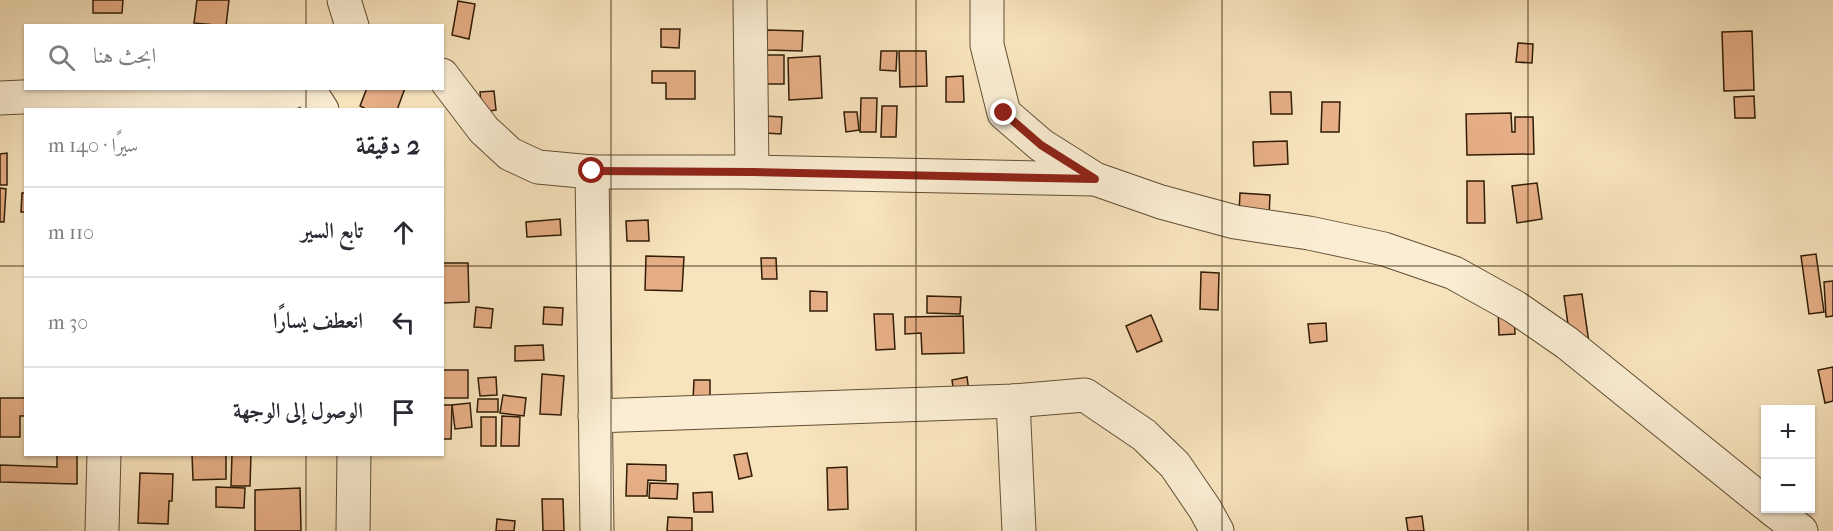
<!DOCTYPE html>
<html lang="ar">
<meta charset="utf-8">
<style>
:root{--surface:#fff;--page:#f7f7f7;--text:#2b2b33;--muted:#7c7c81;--line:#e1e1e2}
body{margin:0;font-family:"IM FELL French Canon",Amiri,serif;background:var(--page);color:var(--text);direction:rtl}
.controls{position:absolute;right:18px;bottom:18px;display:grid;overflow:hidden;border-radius:0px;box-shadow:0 2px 4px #0004}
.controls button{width:54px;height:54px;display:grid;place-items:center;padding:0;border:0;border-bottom:2px solid var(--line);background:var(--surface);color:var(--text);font:30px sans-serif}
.stop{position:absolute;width:18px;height:18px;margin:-14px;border:4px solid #8f2418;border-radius:50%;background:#fff}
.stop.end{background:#8f2418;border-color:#fff;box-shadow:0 2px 6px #0008}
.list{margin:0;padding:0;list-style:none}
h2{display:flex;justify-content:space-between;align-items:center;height:78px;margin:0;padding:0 24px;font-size:26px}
h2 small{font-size:20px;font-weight:400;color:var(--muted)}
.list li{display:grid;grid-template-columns:39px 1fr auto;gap:18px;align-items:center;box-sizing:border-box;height:90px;padding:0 24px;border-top:2px solid var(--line)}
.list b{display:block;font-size:22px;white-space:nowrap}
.list em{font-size:20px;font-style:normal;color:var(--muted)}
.icon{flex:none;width:33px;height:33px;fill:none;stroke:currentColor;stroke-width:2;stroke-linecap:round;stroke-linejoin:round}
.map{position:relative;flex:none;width:1833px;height:531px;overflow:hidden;direction:ltr}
.search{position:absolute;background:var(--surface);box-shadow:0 2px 4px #0004;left:24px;top:24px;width:420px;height:66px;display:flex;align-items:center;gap:15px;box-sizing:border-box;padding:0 21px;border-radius:0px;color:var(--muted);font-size:22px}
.panel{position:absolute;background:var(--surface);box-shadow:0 2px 4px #0004;left:24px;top:108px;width:420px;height:348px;border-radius:0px;direction:rtl}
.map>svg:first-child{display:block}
.building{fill:#e6ae86;stroke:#311d06;stroke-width:1.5}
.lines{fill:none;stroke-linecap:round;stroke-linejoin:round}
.minor-casing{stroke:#624e34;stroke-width:35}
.minor{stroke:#faedd3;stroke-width:33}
.route{stroke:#8f2418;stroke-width:8}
.grid{fill:none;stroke:#311d06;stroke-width:1.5;stroke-opacity:0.55}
</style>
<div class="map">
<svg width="1833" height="531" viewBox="0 0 1833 531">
<rect width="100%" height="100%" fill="#f7e3bc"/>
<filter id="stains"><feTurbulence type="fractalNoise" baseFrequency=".00333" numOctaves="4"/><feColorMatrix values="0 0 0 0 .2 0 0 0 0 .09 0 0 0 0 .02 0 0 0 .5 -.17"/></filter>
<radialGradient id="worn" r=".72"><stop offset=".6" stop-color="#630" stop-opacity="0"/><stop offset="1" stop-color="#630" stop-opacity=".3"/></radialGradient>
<g class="building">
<path d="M 93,0 L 123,0 L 122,13 L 93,13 Z"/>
<path d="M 197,0 L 229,0 L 226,26 L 194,23 Z"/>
<path d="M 458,1 L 475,4 L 469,39 L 452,35 Z"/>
<path d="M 661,29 L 680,29 L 679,48 L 661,47 Z"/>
<path d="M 767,30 L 803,31 L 802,51 L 767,50 Z"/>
<path d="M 1752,31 L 1754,90 L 1724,91 L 1722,32 Z"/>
<path d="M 1518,43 L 1533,44 L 1532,63 L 1516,62 Z"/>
<path d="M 881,51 L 897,51 L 896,71 L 880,70 Z"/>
<path d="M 899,51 L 926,51 L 927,86 L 900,87 Z"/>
<rect x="767" y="55" width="17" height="29"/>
<path d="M 820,56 L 822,98 L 789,100 L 788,58 Z"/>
<path d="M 652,71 L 695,71 L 695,99 L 666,99 L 666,83 L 652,83 Z"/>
<path d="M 963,76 L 964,102 L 946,102 L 946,77 Z"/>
<path d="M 367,88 L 405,88 L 397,110 L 368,110 L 360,106 Z"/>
<path d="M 494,91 L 496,110 L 482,112 L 480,92 Z"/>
<path d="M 1270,92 L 1291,92 L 1292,114 L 1271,114 Z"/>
<path d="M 1754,96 L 1755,118 L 1735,118 L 1734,97 Z"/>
<path d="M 861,98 L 877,98 L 876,132 L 860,132 Z"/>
<path d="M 1322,102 L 1340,102 L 1339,132 L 1321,132 Z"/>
<path d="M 882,106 L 897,106 L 896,137 L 881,137 Z"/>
<path d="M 844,112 L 857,112 L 859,130 L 846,132 Z"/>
<path d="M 1511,113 L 1512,132 L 1515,132 L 1515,117 L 1533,117 L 1534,154 L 1467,155 L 1466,114 Z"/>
<path d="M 766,116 L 782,117 L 781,134 L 765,133 Z"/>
<path d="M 1287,141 L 1288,164 L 1254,166 L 1253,142 Z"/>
<path d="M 7,153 L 7,185 L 0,185 L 0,154 Z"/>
<path d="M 1467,181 L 1484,181 L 1485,223 L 1467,223 Z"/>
<path d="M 1537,183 L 1542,219 L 1517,223 L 1512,186 Z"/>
<path d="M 0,188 L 6,189 L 4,222 L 0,222 Z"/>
<path d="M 22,193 L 26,193 L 26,212 L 21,212 Z"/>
<path d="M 1240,193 L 1270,195 L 1269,216 L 1239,213 Z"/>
<path d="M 560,219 L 561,235 L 527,237 L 526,222 Z"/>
<path d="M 648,220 L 649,241 L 627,241 L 626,221 Z"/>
<path d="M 1816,254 L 1824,312 L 1809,314 L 1801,256 Z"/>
<path d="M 646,256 L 684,257 L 682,291 L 645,290 Z"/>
<path d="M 761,258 L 776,258 L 777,279 L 762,279 Z"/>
<path d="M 442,263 L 468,263 L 469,302 L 442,303 Z"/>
<path d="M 1201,272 L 1219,273 L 1218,310 L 1200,309 Z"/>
<path d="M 1833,281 L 1833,316 L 1826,317 L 1824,282 Z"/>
<path d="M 810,291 L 827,292 L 827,311 L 810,311 Z"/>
<path d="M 1582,294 L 1591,357 L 1573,360 L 1564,296 Z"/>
<path d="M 927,296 L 961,297 L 960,314 L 927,313 Z"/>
<path d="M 476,307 L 493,309 L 491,328 L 474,327 Z"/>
<path d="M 544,307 L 563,308 L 562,325 L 543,324 Z"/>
<path d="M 1498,307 L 1514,307 L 1515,334 L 1499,335 Z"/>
<path d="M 874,314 L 893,314 L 895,349 L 876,350 Z"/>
<path d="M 1151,315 L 1162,341 L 1137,352 L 1126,326 Z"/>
<path d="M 963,316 L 964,353 L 922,354 L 921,333 L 905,334 L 905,317 Z"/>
<path d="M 1326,323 L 1327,341 L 1310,343 L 1308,324 Z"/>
<path d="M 543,345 L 544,360 L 515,361 L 515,346 Z"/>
<path d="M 1833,367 L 1833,401 L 1825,403 L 1818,370 Z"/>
<rect x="442" y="370" width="26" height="28"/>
<path d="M 542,374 L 564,376 L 561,415 L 540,414 Z"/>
<path d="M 496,377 L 497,395 L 480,396 L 478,378 Z"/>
<path d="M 967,377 L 970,399 L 955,401 L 952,380 Z"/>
<path d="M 694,380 L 710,380 L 710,400 L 693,400 Z"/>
<path d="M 503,395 L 526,398 L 524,416 L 500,413 Z"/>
<path d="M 0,398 L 26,398 L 26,416 L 20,416 L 20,437 L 0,437 Z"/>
<path d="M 478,399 L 498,399 L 498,412 L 477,412 Z"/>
<path d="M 470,403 L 472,427 L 455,429 L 452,405 Z"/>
<path d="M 442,405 L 452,405 L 451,439 L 442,439 Z"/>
<path d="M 502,416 L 520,417 L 519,446 L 501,446 Z"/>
<rect x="481" y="417" width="15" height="29"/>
<path d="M 747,453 L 752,476 L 739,479 L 734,455 Z"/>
<path d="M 57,454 L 77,454 L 77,484 L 0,482 L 0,465 L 57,467 Z"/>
<path d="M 192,454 L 226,454 L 226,479 L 193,480 Z"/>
<path d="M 232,454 L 251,454 L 250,486 L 231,486 Z"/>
<path d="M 627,464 L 666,465 L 666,481 L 648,480 L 647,496 L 626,496 Z"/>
<path d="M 847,467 L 848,509 L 828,510 L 827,468 Z"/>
<path d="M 140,473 L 173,474 L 172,501 L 169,501 L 168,524 L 138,523 Z"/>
<path d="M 650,483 L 678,484 L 677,499 L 649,498 Z"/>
<path d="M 216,487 L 245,488 L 244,508 L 216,507 Z"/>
<path d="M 300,488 L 301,531 L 255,531 L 255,490 Z"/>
<path d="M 712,492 L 713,512 L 694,512 L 693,493 Z"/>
<path d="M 542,499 L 563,499 L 564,531 L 543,531 Z"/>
<path d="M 1422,516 L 1424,531 L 1408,531 L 1406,518 Z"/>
<path d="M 668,517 L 692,518 L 692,531 L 667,531 Z"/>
<path d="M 497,519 L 515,521 L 514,531 L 496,531 Z"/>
</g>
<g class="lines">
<g class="minor-casing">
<g id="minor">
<path d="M 344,0 L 352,26"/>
<path d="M 750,0 L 752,172"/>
<path d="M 987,0 L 987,45 L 1004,113 L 1041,145 L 1095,179 L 1161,202 L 1235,222 L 1309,233 L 1384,249 L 1454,273 L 1515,307 L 1567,343 L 1766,504"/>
<path d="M 442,75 L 484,130 L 510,154 L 538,167 L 592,172 L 752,172 L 1094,179"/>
<path d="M 308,88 L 322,110"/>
<path d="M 0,98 L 45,96 L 104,102 L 248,103 L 281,98 L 299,88"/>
<path d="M 592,172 L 597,531"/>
<path d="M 1013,401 L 1019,531"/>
<path d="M 595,416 L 1013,401 L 1085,395 L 1144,435 L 1175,465 L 1205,509 L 1217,531"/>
<path d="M 1771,508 L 1801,531"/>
<path d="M 102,531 L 104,454"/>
<path d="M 353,531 L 354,454"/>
</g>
</g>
<use href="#minor" class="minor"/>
</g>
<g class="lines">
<path class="route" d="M 592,171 L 752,172 L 1095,179 L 1041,145 L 1004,113"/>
</g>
<path class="grid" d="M 306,0 L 306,26M 611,0 L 611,531M 916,0 L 916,531M 1222,0 L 1222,531M 1528,0 L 1528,531M 306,88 L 306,110M 0,266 L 26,266M 442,266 L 1833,266M 306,454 L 306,531"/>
<rect width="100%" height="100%" filter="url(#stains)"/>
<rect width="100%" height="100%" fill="url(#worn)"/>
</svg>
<div class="controls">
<button>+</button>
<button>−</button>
</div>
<div class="stop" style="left:592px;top:171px"></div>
<div class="stop end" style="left:1004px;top:113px"></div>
<div class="search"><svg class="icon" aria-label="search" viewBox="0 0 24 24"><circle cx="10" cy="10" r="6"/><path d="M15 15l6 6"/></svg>ابحث هنا</div>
<section class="panel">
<h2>2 دقيقة<small>سيرًا · 140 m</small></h2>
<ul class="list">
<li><svg class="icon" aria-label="ahead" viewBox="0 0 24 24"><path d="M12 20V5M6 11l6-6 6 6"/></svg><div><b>تابع السير</b></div><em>110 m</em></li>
<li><svg class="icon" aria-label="left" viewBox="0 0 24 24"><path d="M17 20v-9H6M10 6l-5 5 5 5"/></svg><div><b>انعطف يسارًا</b></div><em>30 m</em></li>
<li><svg class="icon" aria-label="arrive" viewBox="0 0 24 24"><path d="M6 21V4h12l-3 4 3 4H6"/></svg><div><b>الوصول إلى الوجهة</b></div></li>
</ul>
</section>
</div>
